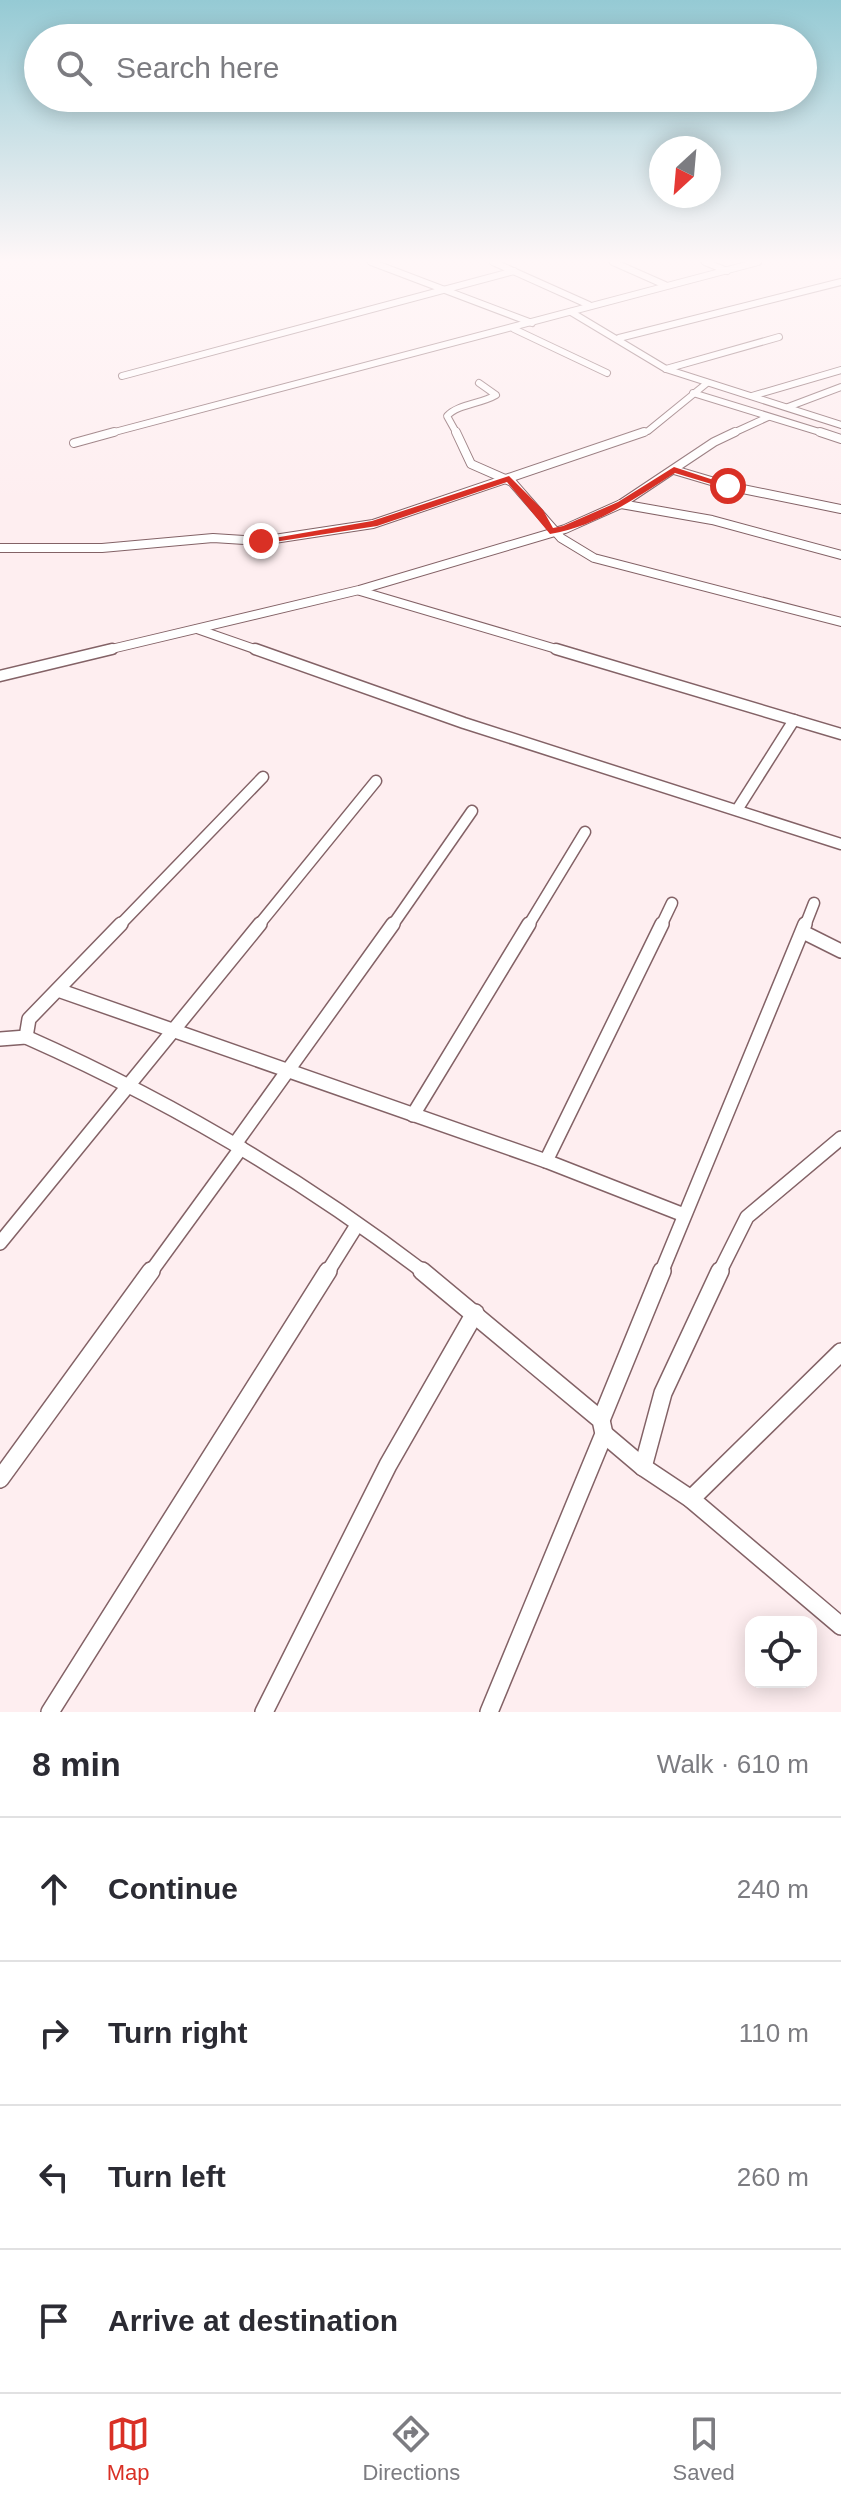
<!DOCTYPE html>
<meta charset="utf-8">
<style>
:root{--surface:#fff;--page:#f7f7f7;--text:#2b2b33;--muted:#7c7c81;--line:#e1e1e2;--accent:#d93025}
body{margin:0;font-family:Helvetica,sans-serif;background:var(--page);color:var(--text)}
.controls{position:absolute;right:24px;bottom:24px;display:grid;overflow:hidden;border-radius:16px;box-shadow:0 4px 20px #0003}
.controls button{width:72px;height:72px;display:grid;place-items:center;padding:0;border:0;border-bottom:2px solid var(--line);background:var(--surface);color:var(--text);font:40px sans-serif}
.compass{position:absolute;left:649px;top:136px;width:72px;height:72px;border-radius:50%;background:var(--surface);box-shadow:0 4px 20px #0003;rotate:206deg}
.stop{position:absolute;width:24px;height:24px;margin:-18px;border:6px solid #d93025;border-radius:50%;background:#fff}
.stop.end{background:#d93025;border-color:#fff;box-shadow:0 2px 8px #0008}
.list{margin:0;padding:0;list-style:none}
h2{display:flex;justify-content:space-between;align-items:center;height:104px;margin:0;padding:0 32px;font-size:34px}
h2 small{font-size:26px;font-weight:400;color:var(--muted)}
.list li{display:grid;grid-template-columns:52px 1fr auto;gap:24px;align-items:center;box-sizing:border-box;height:144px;padding:0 32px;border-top:2px solid var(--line)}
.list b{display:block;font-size:30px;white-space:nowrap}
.list em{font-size:26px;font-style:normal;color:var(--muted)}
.icon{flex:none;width:44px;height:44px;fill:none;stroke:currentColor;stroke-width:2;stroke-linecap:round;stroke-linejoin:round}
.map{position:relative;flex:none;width:841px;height:1712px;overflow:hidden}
.search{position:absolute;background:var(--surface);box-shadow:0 4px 20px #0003;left:24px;right:24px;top:24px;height:88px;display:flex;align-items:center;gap:20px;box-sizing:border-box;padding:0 28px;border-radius:44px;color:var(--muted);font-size:30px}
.sheet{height:680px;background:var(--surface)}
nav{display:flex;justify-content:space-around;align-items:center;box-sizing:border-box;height:112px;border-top:2px solid var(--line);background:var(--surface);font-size:22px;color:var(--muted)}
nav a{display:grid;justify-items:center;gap:4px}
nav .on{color:var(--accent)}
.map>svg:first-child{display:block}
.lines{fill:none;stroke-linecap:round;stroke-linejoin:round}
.minor-far4-casing{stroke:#836266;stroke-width:8}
.minor-far3-casing{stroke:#836266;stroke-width:10}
.minor-far2-casing{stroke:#836266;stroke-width:13}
.minor-far1-casing{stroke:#836266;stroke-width:16}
.minor-casing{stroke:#836266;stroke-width:20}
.minor-far4{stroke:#fff;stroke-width:6}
.minor-far3{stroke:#fff;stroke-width:8}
.minor-far2{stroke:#fff;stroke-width:10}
.minor-far1{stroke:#fff;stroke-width:13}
.minor{stroke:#fff;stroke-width:17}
.route{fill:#d93025}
</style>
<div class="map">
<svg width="841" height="1712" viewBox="0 0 841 1712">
<rect width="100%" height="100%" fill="#feeef0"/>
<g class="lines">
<g class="minor-far4-casing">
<g id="minor-far4">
<path d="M 371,262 L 532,323"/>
<path d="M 493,262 L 589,305"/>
<path d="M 613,262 L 665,285"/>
<path d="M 705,262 L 727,271"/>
<path d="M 571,312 L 666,369 L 841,425"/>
<path d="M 514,329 L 607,373"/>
<path d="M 619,338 L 841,282"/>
<path d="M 666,369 L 779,337"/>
<path d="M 122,376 L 514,271"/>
<path d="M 693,393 L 826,434"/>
<path d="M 752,396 L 841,370"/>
<path d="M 788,407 L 841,387"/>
<path d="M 107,434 L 758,262"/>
<path d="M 457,434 L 447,416 C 458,404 481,404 496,395 L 479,383"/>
<path d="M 638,434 L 648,431 L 707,383"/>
<path d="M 731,434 L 768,417"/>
</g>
</g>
<g class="minor-far3-casing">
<g id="minor-far3">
<path d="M 456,432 L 471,464 L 512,482 L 561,538 L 594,558 L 841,622"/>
<path d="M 820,432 L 841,439"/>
<path d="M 74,443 L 114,432"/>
<path d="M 674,470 L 728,486 L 841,509"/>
<path d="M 621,504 L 712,520 L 841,555"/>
<path d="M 0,548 L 102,548 L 213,538 L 261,541 L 373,524 L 644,432"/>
<path d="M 360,591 L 563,651"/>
<path d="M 197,629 L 260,651"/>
<path d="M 103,651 L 359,590 L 565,529 L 621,504 L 714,442 L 735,432"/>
</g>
</g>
<g class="minor-far2-casing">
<g id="minor-far2">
<path d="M 255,649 L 464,723 L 841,844"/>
<path d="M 556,649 L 841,734"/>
<path d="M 0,676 L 112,649"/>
<path d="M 737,810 L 794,720"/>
<path d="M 119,926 L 263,777"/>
<path d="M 258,926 L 376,781"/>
<path d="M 392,926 L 472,811"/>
<path d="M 528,926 L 585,832"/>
<path d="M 661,926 L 672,903"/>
<path d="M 805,926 L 814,903"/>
</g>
</g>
<g class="minor-far1-casing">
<g id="minor-far1">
<path d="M 803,932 L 841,951"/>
<path d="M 58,990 L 546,1161 L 684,1215"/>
<path d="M 26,1037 C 168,1100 301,1178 425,1273"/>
<path d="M 0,1039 L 26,1037 L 29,1019 L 121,924"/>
<path d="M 413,1115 L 529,924"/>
<path d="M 235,1144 L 393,924"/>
<path d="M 546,1161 L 662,924"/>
<path d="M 0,1243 L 260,924"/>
<path d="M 150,1273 L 241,1148"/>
<path d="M 327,1273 L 357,1225"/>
<path d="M 661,1273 L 805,924"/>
<path d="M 719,1273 L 747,1217 L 841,1138"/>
</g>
</g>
<g class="minor-casing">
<g id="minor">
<path d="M 422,1271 L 601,1420 L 604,1434 L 489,1712"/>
<path d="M 601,1420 L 662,1271"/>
<path d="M 604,1434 L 643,1467 L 691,1499 L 841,1626"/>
<path d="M 643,1467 L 663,1393 L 720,1271"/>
<path d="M 0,1479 L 151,1271"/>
<path d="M 691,1499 L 841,1352"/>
<path d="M 50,1712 L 328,1271"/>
<path d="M 264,1712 L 388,1465 L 475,1313"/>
</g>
</g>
<use href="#minor-far4" class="minor-far4"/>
<use href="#minor-far3" class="minor-far3"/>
<use href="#minor-far2" class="minor-far2"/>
<use href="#minor-far1" class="minor-far1"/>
<use href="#minor" class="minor"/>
</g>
<linearGradient id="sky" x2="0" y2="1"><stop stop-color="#95cad4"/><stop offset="0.52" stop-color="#fff7f8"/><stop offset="1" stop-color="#fff7f8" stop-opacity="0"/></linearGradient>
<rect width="841" height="502" fill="url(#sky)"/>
<path class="route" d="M 674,467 L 732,486 L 728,489 L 675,473 C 637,497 596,527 550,534 L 507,482 L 377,526 L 261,544 L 257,541 L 372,521 L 509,476 L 543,510 L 553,528 L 563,526 L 618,502 Z"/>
</svg>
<div class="controls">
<button><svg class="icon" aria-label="locate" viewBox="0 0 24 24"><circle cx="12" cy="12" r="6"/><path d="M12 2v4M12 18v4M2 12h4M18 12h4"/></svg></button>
</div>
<svg class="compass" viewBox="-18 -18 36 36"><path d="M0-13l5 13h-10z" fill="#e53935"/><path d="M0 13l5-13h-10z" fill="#7c7c81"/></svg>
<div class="stop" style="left:728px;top:486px"></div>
<div class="stop end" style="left:261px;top:541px"></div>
<div class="search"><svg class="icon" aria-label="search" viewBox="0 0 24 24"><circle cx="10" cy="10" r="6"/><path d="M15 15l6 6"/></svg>Search here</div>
</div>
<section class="sheet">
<h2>8 min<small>Walk · 610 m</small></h2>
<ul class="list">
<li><svg class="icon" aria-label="ahead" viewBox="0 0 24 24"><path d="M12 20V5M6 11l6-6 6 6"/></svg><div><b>Continue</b></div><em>240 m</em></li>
<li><svg class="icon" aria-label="right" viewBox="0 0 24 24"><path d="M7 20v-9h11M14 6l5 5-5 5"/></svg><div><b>Turn right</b></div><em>110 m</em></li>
<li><svg class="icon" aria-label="left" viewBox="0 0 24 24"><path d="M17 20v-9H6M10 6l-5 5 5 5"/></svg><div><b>Turn left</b></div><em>260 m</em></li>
<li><svg class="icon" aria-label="arrive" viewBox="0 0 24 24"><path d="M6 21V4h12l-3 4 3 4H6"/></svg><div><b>Arrive at destination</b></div></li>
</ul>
</section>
<nav>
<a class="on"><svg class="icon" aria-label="map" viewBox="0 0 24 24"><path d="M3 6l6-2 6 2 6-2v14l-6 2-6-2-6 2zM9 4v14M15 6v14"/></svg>Map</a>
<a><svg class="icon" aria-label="directions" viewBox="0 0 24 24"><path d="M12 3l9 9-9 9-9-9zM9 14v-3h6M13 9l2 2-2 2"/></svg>Directions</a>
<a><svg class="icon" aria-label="saved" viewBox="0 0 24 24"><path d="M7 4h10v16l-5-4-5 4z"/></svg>Saved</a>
</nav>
